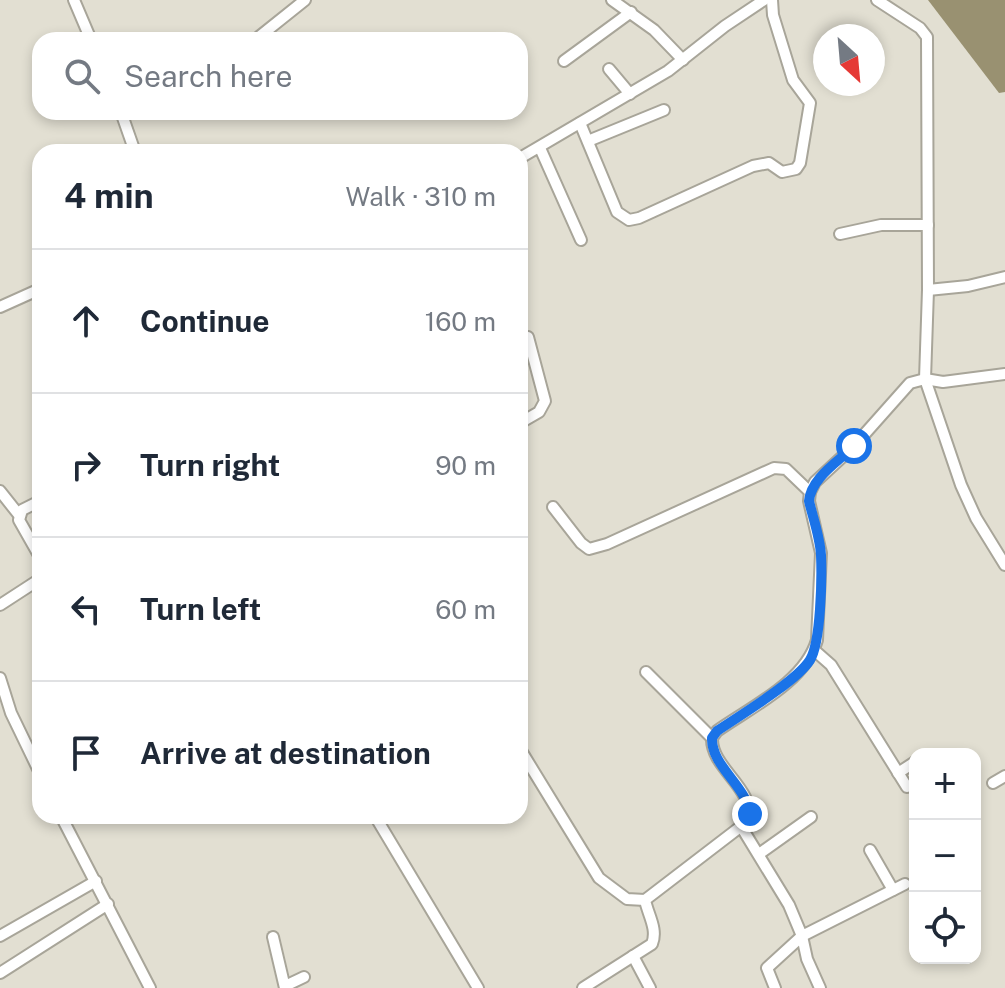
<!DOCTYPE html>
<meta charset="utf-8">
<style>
:root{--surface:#fff;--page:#f2f2f3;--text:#1f2937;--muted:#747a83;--line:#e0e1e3}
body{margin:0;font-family:"Public Sans",sans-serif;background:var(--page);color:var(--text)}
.controls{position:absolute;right:24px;bottom:24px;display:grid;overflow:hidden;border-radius:16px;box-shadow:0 4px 12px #0003}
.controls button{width:72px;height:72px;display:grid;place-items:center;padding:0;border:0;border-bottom:2px solid var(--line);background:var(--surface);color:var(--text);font:40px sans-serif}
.compass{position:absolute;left:813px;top:24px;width:72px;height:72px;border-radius:50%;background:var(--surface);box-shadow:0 4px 12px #0003;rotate:154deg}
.stop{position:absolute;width:24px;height:24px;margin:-18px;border:6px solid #1a73e8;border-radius:50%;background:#fff}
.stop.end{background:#1a73e8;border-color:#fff;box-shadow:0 2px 8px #0008}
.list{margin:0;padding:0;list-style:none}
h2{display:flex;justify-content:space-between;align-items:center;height:104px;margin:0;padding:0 32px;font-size:34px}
h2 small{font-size:26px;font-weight:400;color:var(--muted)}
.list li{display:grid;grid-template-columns:52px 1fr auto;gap:24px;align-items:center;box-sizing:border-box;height:144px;padding:0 32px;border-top:2px solid var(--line)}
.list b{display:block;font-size:30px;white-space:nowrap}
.list em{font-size:26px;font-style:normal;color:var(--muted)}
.icon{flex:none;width:44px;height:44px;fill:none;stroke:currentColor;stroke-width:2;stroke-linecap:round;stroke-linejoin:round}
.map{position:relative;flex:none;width:1005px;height:988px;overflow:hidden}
.search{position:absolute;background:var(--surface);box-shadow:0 4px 12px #0003;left:32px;top:32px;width:496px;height:88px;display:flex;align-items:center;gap:20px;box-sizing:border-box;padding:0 28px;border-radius:24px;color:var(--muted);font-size:30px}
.panel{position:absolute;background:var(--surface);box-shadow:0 4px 12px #0003;left:32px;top:144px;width:496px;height:680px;border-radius:24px}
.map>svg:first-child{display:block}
.water{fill:#999171}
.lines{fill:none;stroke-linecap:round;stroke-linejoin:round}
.minor-casing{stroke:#a8a599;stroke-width:14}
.minor{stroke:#fff;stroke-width:10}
.route{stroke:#1a73e8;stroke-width:10}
</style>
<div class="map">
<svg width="1005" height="988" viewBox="0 0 1005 988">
<rect width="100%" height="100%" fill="#e2dfd2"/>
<path class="water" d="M 928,0 L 1005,0 L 1005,92 L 999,93 Z"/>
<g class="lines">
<g class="minor-casing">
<g id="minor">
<path d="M 74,0 L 91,40"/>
<path d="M 612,0 L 654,30 L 683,60"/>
<path d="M 877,0 L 920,28 L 927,37 L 928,290 L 925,379 L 961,485 L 976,518 L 1005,565"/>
<path d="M 255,40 L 305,0"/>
<path d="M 564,61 L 631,12"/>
<path d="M 609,69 L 630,94"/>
<path d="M 121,112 L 135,152"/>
<path d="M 580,123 L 617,212 L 629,220 L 639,218 L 753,166 L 769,163 L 782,172 L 796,169 L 800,163 L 810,103 L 793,80 L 773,15 L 772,0"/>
<path d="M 588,141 L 664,110"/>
<path d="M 540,148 L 581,240"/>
<path d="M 520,158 L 668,71 L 725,26 L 764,0"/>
<path d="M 840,234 L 881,225 L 928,225"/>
<path d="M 928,290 L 968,286 L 1005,277"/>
<path d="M 0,307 L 40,289"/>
<path d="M 520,423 L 539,412 L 545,401 L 528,337"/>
<path d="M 0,491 L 19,515"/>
<path d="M 40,501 L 22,510 L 19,520 L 40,557"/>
<path d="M 553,507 L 581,543 L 589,549 L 607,544 L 774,468 L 786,469 L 810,492"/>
<path d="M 0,605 L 40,579"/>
<path d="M 814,650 L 831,665 L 907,787"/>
<path d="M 646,672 L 712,738"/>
<path d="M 0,678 L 11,713 L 40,773"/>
<path d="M 520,749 L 599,878 L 627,899 L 645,900"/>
<path d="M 898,773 L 915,762"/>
<path d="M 993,783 L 1005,776"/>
<path d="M 61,816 L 150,988"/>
<path d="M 375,816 L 478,988"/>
<path d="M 742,828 L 789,905 L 802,936 L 905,884"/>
<path d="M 870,850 L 893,890"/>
<path d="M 759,854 L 811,817"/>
<path d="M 0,936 L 96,881"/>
<path d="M 273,937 L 285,988"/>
<path d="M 633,956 L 650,988"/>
<path d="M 0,973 L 108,904"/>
<path d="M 285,986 L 304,977"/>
<path d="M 583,988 L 652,944 C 658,929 648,915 645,900 L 748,821 C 756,788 711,769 712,738 L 717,731 C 751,707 805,682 817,640 L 821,553 L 809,501 L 810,492 L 815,482 L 854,446 L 910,383 L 925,379 L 943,382 L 1005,374"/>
<path d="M 775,988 L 767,968 L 802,936 L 807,959 L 820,988"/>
</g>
</g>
<use href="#minor" class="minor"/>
</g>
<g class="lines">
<path class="route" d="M 750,814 C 746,785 711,766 712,738 L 717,731 C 739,716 797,681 810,660 C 821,642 822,578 821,555 C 820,537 813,518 809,501 C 811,478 838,462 854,446"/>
</g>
</svg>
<div class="controls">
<button>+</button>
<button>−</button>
<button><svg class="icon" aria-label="locate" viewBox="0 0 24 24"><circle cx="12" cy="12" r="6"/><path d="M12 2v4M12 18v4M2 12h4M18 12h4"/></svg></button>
</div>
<svg class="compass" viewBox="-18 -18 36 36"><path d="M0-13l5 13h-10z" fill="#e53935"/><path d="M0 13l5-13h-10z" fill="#747a83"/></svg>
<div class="stop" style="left:854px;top:446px"></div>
<div class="stop end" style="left:750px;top:814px"></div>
<div class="search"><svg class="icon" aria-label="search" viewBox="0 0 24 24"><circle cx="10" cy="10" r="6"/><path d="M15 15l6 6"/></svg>Search here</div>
<section class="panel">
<h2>4 min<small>Walk · 310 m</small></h2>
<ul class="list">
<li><svg class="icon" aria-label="ahead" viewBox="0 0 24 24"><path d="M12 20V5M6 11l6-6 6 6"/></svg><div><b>Continue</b></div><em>160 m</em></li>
<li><svg class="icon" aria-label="right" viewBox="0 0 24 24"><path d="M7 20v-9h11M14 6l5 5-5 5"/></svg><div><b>Turn right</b></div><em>90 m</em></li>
<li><svg class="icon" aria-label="left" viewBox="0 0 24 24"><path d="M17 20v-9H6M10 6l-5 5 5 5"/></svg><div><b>Turn left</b></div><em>60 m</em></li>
<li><svg class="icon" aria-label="arrive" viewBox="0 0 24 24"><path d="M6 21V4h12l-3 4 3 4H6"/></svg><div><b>Arrive at destination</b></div></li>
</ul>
</section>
</div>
